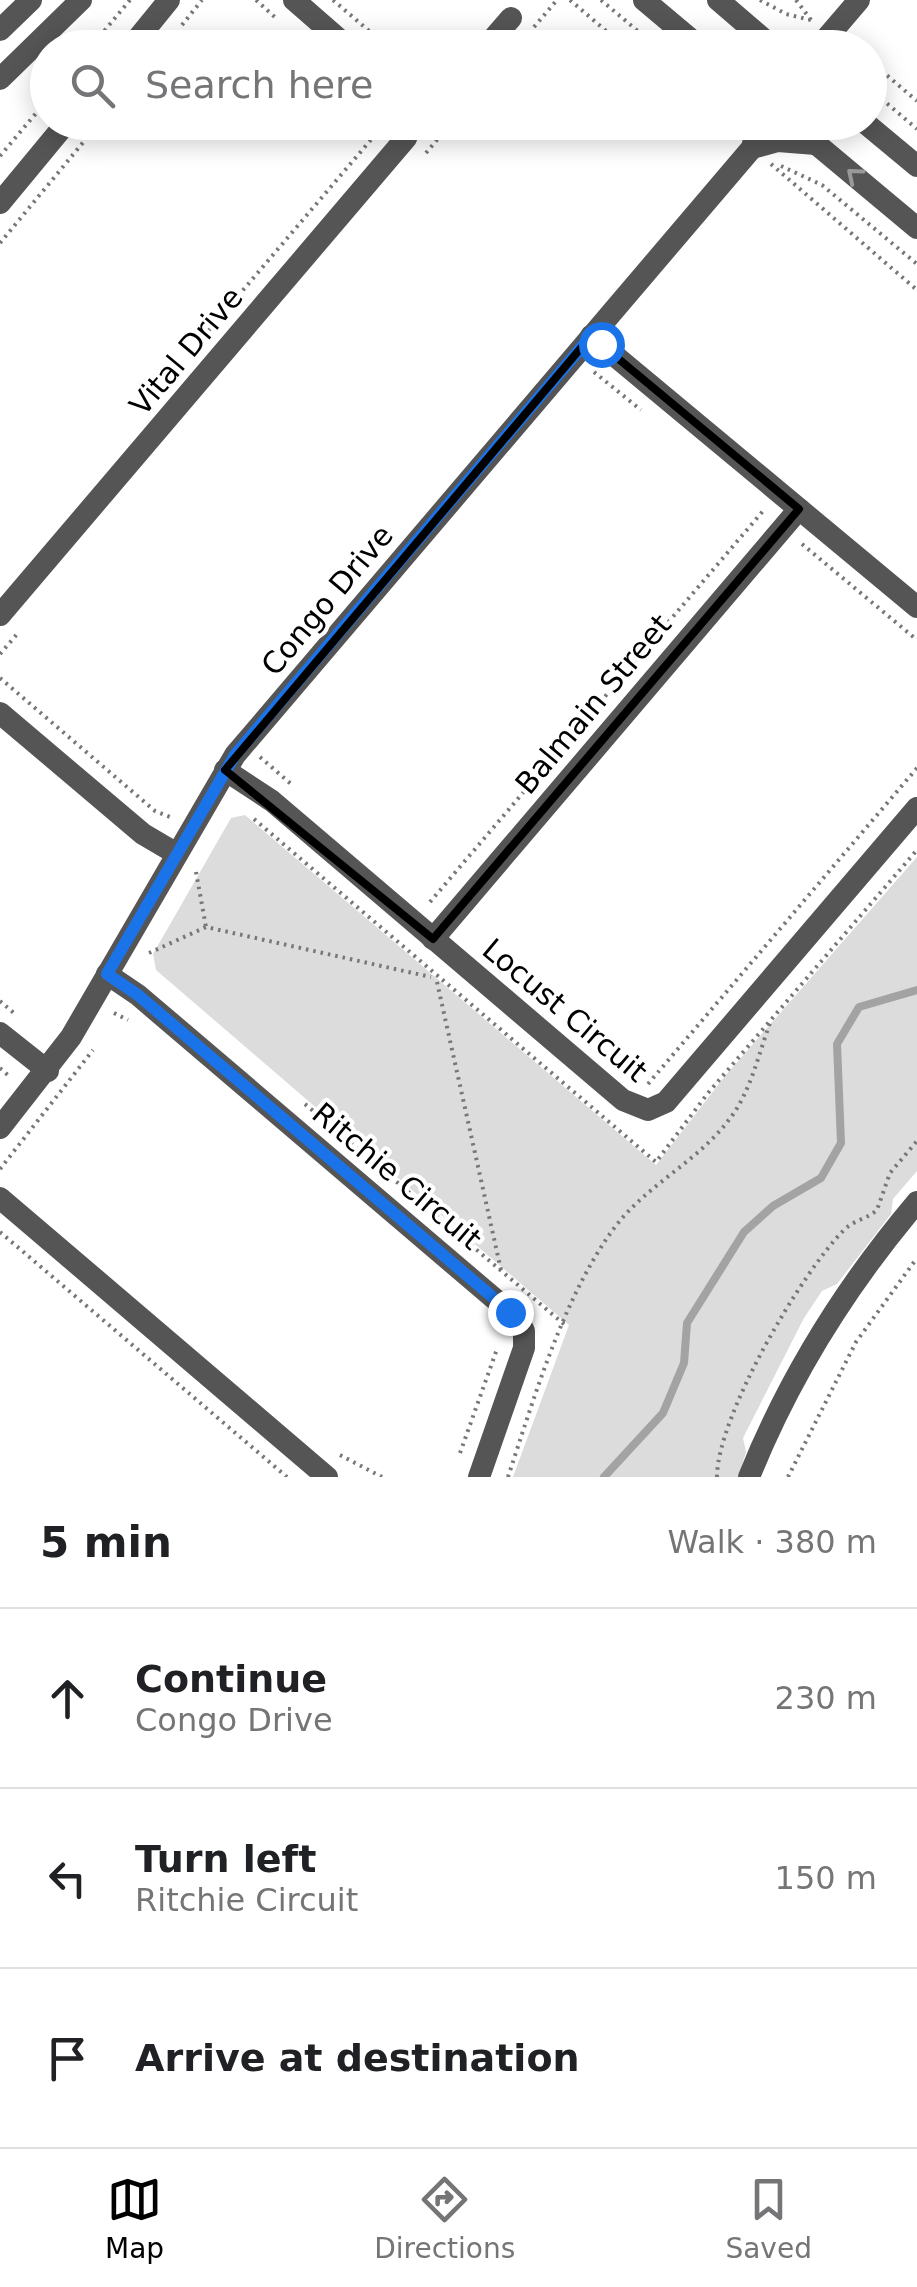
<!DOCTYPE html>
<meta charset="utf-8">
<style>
:root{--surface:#fff;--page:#f2f2f2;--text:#202124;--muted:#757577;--line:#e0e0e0;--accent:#000}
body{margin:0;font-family:"DejaVu Sans",sans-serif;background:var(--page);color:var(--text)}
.stop{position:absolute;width:30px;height:30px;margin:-22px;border:8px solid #1a73e8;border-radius:50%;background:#fff}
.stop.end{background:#1a73e8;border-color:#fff;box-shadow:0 2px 10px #0008}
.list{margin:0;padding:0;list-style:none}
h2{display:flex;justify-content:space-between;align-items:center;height:130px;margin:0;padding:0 40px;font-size:42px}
h2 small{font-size:32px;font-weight:400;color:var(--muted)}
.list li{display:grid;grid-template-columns:65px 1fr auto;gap:30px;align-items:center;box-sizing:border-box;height:180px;padding:0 40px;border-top:2px solid var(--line)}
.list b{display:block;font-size:38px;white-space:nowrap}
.list p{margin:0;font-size:32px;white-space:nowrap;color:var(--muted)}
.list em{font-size:32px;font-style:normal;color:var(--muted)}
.icon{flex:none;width:55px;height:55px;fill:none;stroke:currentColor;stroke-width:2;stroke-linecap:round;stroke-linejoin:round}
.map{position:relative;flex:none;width:917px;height:1477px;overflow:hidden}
.search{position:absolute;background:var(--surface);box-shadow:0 5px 25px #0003;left:30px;right:30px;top:30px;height:110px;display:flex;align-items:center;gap:25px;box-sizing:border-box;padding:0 35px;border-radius:55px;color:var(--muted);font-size:38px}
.sheet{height:670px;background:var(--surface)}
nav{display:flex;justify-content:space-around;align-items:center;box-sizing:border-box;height:140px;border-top:2px solid var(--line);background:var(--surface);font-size:28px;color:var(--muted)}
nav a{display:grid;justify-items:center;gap:5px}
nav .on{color:var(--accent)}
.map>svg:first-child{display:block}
.park{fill:#dcdcdc}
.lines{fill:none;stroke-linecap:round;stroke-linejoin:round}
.stream{stroke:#a3a3a3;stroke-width:8}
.path{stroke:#777;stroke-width:4;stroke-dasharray:2.5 5;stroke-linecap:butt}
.minor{stroke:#555;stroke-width:22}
.oneway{stroke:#999}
.route{stroke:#1a73e8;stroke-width:12}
.marked{fill:none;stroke:#000;stroke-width:8;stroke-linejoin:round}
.labels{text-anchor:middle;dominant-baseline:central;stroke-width:8;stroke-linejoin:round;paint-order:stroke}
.street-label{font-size:30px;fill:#000;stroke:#fff}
</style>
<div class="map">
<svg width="917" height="1477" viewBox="0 0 917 1477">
<rect width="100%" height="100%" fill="#fff"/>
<path class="park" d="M 245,815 L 656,1165 L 725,1076 L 917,857 L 917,1171 L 893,1199 L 891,1214 L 837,1284 L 822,1291 L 804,1318 L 743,1438 L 746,1452 L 738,1477 L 513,1477 L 569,1325 L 156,970 L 153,954 L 231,818 Z"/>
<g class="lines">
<path class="stream" d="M 604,1477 L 663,1413 L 684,1363 L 687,1323 L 744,1232 L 773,1206 L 821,1178 L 841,1143 L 837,1044 L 859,1007 L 917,990"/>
<g class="path">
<path d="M 256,0 L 278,20"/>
<path d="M 333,0 L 389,48"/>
<path d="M 570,0 L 626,48"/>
<path d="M 601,0 L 658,48"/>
<path d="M 760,0 L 786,14 L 811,20"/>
<path d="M 796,0 L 811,20"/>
<path d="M 182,25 L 202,0"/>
<path d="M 534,27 L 557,0"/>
<path d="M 90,48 L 130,0"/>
<path d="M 870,61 L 917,101"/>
<path d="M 870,89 L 917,129"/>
<path d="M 716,122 L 733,132"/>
<path d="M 426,153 L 452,122"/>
<path d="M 0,156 L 48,99"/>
<path d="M 771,164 L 917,290"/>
<path d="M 781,166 L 822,185 L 917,264"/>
<path d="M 0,243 L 100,122"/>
<path d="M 204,336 L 386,122"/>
<path d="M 594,372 L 641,410"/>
<path d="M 802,544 L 917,640"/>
<path d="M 0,654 L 18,633"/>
<path d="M 0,678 L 155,811 L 170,817"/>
<path d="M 260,757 L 291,784"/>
<path d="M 254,819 L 656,1162 L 708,1093 L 917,850"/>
<path d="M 196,872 L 206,927"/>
<path d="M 430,902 L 763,511"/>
<path d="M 149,953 L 206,927 L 431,977"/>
<path d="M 437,982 L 501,1270"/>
<path d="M 0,1001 L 15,1014"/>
<path d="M 114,1013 L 128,1020"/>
<path d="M 0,1068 L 9,1076"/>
<path d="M 648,1084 L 917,768"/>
<path d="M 305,1104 L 565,1325"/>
<path d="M 0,1169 L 93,1050"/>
<path d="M 0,1232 L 287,1477"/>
<path d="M 460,1453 L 497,1349"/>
<path d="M 340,1455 L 382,1477"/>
<path d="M 508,1477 C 534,1398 563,1299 612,1231 C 644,1186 695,1164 728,1121 C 750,1094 758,1056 770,1023"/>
<path d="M 717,1477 C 717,1417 801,1273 844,1230 C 854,1220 867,1219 877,1210 L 890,1173 L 917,1141"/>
<path d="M 788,1477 L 856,1342 L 917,1258"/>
</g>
<g class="minor">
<path d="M 294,0 L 349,48"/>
<path d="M 644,0 L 701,48"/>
<path d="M 718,0 L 774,48"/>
<path d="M 0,30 L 31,0"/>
<path d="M 130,48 L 169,0"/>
<path d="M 485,48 L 511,18"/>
<path d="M 818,48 L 859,0"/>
<path d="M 0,79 L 81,0"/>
<path d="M 790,122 L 917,228"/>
<path d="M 864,122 L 917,166"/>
<path d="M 752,148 L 778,141 L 816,144"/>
<path d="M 0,203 L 67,122"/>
<path d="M 591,336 L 917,607"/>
<path d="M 0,615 L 406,138 L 413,122"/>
<path d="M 0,713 L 143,834 L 177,854"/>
<path d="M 225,770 L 272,801 L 623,1100 L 648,1110 L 666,1102 L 917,808"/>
<path d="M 433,939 L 799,509"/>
<path d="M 107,974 L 138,995 L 517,1318 L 524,1331 L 524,1348 L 479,1477"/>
<path d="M 0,1033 L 48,1071"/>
<path d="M 0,1128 L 71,1037 L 235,755 L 752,148 L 758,122"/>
<path d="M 0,1198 L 327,1477"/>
<path d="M 749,1477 C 790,1375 846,1286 917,1202"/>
</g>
</g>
<defs><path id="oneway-chevron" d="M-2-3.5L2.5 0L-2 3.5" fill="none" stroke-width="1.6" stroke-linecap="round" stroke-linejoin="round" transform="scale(2.5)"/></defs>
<use class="oneway" href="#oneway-chevron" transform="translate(854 175) rotate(-140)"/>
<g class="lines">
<path class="route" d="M 510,1312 L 138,995 L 107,974 L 235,755 L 591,336 L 601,344"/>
</g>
<path class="marked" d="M 591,336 L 799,509 L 433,939 L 225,770 Z"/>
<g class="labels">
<g class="street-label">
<text transform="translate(186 351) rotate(-50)">Vital Drive</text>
<text transform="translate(327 600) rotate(-50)">Congo Drive</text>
<text transform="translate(593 704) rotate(-50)">Balmain Street</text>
<text transform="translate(565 1010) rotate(40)">Locust Circuit</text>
<text transform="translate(397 1176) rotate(40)">Ritchie Circuit</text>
</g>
</g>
</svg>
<div class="stop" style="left:601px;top:344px"></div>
<div class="stop end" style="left:510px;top:1312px"></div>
<div class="search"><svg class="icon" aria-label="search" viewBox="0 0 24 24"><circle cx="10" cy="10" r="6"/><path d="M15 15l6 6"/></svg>Search here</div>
</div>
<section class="sheet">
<h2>5 min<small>Walk · 380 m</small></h2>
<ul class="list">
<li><svg class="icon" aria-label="ahead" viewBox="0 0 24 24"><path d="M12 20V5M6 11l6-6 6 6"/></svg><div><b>Continue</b><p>Congo Drive</p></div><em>230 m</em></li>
<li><svg class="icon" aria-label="left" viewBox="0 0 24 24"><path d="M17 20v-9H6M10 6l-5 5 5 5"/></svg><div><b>Turn left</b><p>Ritchie Circuit</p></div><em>150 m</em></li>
<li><svg class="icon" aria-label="arrive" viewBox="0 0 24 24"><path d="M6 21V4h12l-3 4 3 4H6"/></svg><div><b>Arrive at destination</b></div></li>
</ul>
</section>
<nav>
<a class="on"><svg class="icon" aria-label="map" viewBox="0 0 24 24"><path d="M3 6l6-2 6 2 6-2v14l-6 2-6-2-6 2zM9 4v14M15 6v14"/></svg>Map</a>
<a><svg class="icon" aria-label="directions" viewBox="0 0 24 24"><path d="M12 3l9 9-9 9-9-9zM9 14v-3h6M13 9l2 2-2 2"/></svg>Directions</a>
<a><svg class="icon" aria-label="saved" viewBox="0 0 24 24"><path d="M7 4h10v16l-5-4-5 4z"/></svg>Saved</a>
</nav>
